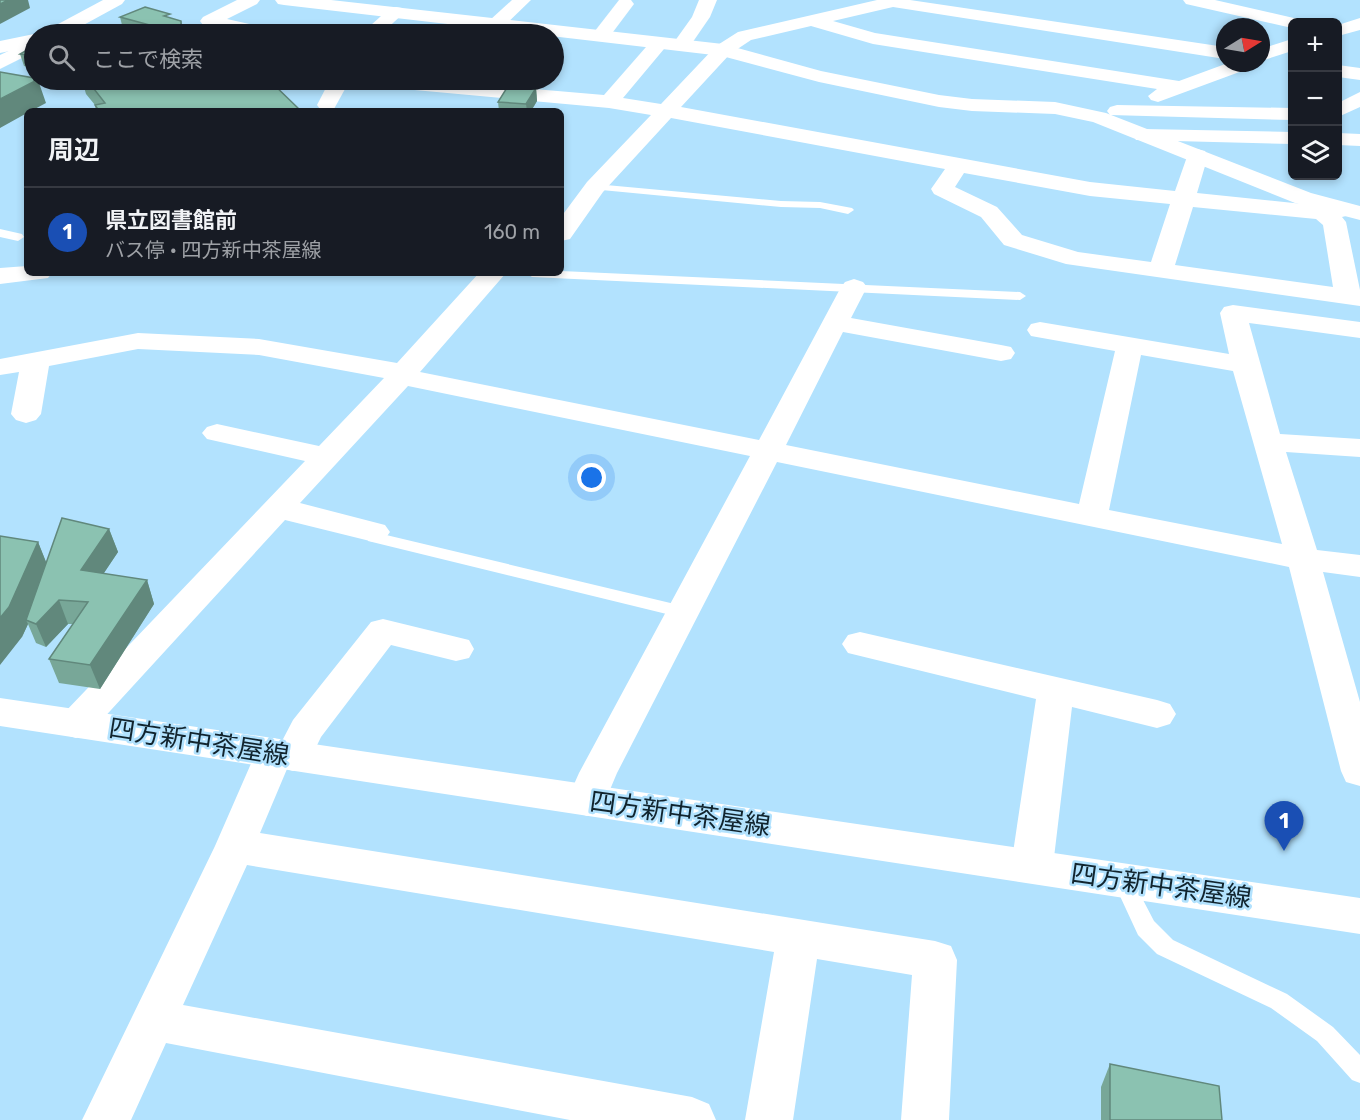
<!DOCTYPE html>
<html lang="ja">
<meta charset="utf-8">
<style>
:root{--surface:#171b24;--page:#242831;--text:#f1f3f6;--muted:#9ea1a6;--line:#363941;--accent:#a46031}
body{margin:0;font-family:Rubik,"Noto Sans JP",sans-serif;background:var(--page);color:var(--text)}
.controls{position:absolute;right:18px;top:18px;display:grid;overflow:hidden;border-radius:9px;box-shadow:0 3px 9px #0003}
.controls button{width:54px;height:54px;display:grid;place-items:center;padding:0;border:0;border-bottom:2px solid var(--line);background:var(--surface);color:var(--text);font:30px sans-serif}
.compass{position:absolute;left:1216px;top:18px;width:54px;height:54px;border-radius:50%;background:var(--surface);box-shadow:0 3px 9px #0003;rotate:79deg}
.you{position:absolute;left:592px;top:478px;width:21px;height:21px;margin:-15px;border:4px solid #fff;border-radius:50%;background:#1a73e8;box-shadow:0 0 0 9px #1a73e833}
.badge{display:grid;place-items:center;width:39px;height:39px;border-radius:50%;background:var(--accent);color:#fff;font-size:20px;font-weight:700}
.pin{position:absolute;translate:-50% -50px;filter:drop-shadow(0 2px 3px #0008)}
.pin::after{content:'';position:absolute;top:32px;width:21px;height:18px;background:inherit;clip-path:polygon(0 0,100% 0,50% 100%)}
.list{margin:0;padding:0;list-style:none}
h2{display:flex;justify-content:space-between;align-items:center;height:78px;margin:0;padding:0 24px;font-size:26px}
h2 small{font-size:20px;font-weight:400;color:var(--muted)}
.list li{display:grid;grid-template-columns:39px 1fr auto;gap:18px;align-items:center;box-sizing:border-box;height:90px;padding:0 24px;border-top:2px solid var(--line)}
.list b{display:block;font-size:22px;white-space:nowrap}
.list p{margin:0;font-size:20px;white-space:nowrap;color:var(--muted)}
.list em{font-size:20px;font-style:normal;color:var(--muted)}
.icon{flex:none;width:33px;height:33px;fill:none;stroke:currentColor;stroke-width:2;stroke-linecap:round;stroke-linejoin:round}
.map{position:relative;flex:none;width:1360px;height:1120px;overflow:hidden}
.search{position:absolute;background:var(--surface);box-shadow:0 3px 9px #0003;left:24px;top:24px;width:540px;height:66px;display:flex;align-items:center;gap:15px;box-sizing:border-box;padding:0 21px;border-radius:33px;color:var(--muted);font-size:22px}
.panel{position:absolute;background:var(--surface);box-shadow:0 3px 9px #0003;left:24px;top:108px;width:540px;height:168px;border-radius:9px}
.map>svg:first-child{display:block}
.lines{fill:none;stroke-linecap:round;stroke-linejoin:round}
.lane{fill:#fff;fill-rule:evenodd}
.street{fill:#fff;fill-rule:evenodd}
.secondary{fill:#fff;fill-rule:evenodd}
.primary{fill:#fff;fill-rule:evenodd}
.wall{fill:#78a798}
.shaded-wall{fill:#61887c}
.building{fill:#8bc2b1;stroke:#61887c;stroke-width:1.5}
.labels{text-anchor:middle;dominant-baseline:central;stroke-width:5;stroke-linejoin:round;paint-order:stroke}
.near-street-label{font-size:26px;fill:#11242e;stroke:#b2e2fe}
</style>
<div class="map">
<svg width="1360" height="1120" viewBox="0 0 1360 1120">
<rect width="100%" height="100%" fill="#b2e2fe"/>
<g class="lines">
<g class="lane">
<path d="M 595,184 L 781,201 L 820,202 L 852,208 L 854,210 L 848,214 L 820,208 L 781,207 L 591,189 L 591,185 Z"/>
<path d="M 0,229 L 22,234 L 24,237 L 18,241 L 0,237 Z"/>
<path d="M 561,271 L 1020,292 L 1026,296 L 1020,300 L 532,277 L 526,273 L 561,273 Z"/>
<path d="M 374,527 L 380,528 L 382,534 L 683,606 L 689,608 L 692,612 L 689,616 L 683,618 L 368,541 L 366,532 L 368,528 Z"/>
<path d="M 1123,872 L 1130,875 L 1154,921 L 1173,940 L 1287,994 L 1333,1027 L 1360,1055 L 1360,1083 L 1352,1080 L 1317,1041 L 1271,1008 L 1157,954 L 1138,935 L 1113,881 L 1116,875 Z"/>
</g>
<g class="street">
<path d="M 237,0 L 260,0 L 257,4 L 227,19 L 276,30 L 278,34 L 246,34 L 203,25 L 200,21 L 203,17 Z"/>
<path d="M 512,0 L 531,0 L 502,28 L 490,28 L 487,24 L 490,20 Z"/>
<path d="M 619,0 L 631,0 L 634,4 L 607,40 L 593,40 L 591,36 Z"/>
<path d="M 699,0 L 717,0 L 710,17 L 688,49 L 674,49 L 672,45 L 692,17 Z"/>
<path d="M 877,0 L 910,0 L 1225,47 L 1225,59 L 893,7 L 833,21 L 875,33 L 1179,81 L 1228,63 L 1256,63 L 1253,67 L 1158,102 L 1151,100 L 1148,96 L 1157,89 L 873,44 L 811,26 L 751,40 L 730,54 L 681,107 L 1090,182 L 1175,191 L 1189,151 L 1197,149 L 1205,151 L 1208,156 L 1197,193 L 1322,206 L 1342,203 L 1350,205 L 1354,210 L 1350,215 L 1342,217 L 1346,222 L 1360,290 L 1360,306 L 1066,264 L 1004,245 L 981,217 L 934,194 L 931,189 L 945,169 L 671,118 L 603,192 L 570,239 L 561,241 L 561,217 L 587,182 L 651,115 L 609,108 L 371,86 L 364,84 L 361,80 L 431,80 L 604,95 L 653,39 L 667,39 L 669,43 L 623,98 L 661,104 L 716,46 L 738,32 ZM 964,173 L 1090,196 L 1170,204 L 1151,262 L 1078,252 L 1022,235 L 997,207 L 955,187 ZM 1193,207 L 1316,219 L 1323,225 L 1333,287 L 1175,265 Z"/>
<path d="M 1183,0 L 1215,0 L 1298,19 L 1301,22 L 1292,22 L 1292,28 L 1186,4 Z"/>
<path d="M 396,7 L 402,8 L 405,12 L 381,34 L 361,34 L 390,8 Z"/>
<path d="M 1360,18 L 1360,30 L 1338,36 L 1338,25 Z"/>
<path d="M 34,34 L 34,46 L 0,53 L 0,41 Z"/>
<path d="M 1292,39 L 1292,51 L 1261,61 L 1261,49 Z"/>
<path d="M 1338,65 L 1360,68 L 1360,80 L 1338,77 Z"/>
<path d="M 330,80 L 350,80 L 334,109 L 320,109 L 317,105 Z"/>
<path d="M 1360,92 L 1360,107 L 1338,117 L 1338,103 Z"/>
<path d="M 1117,105 L 1292,108 L 1292,120 L 1110,115 L 1107,111 L 1110,107 Z"/>
<path d="M 1144,129 L 1292,132 L 1292,144 L 1136,140 L 1133,135 L 1136,130 Z"/>
<path d="M 1338,133 L 1360,134 L 1360,146 L 1338,145 Z"/>
<path d="M 27,266 L 27,273 L 52,273 L 48,278 L 0,284 L 0,268 Z"/>
<path d="M 479,273 L 506,273 L 420,372 L 759,440 L 841,287 L 845,282 L 854,279 L 863,282 L 867,287 L 851,318 L 1001,345 L 1011,347 L 1015,353 L 1011,359 L 1001,361 L 843,332 L 786,445 L 1079,504 L 1115,351 L 1031,336 L 1027,330 L 1031,324 L 1040,322 L 1229,354 L 1220,313 L 1224,307 L 1233,305 L 1360,322 L 1360,338 L 1249,323 L 1280,434 L 1360,439 L 1360,457 L 1286,452 L 1317,550 L 1360,555 L 1360,577 L 1323,572 L 1360,702 L 1360,786 L 1346,782 L 1341,771 L 1289,567 L 777,462 L 617,773 L 601,811 L 587,816 L 573,811 L 567,800 L 579,773 L 750,456 L 408,386 L 300,503 L 385,525 L 390,532 L 385,539 L 374,542 L 285,520 L 89,734 L 76,738 L 63,734 L 57,724 L 63,714 L 305,461 L 207,439 L 202,433 L 207,427 L 217,424 L 319,446 L 384,378 L 259,355 L 138,349 L 49,366 L 41,414 L 36,420 L 26,423 L 16,420 L 11,414 L 19,372 L 0,375 L 0,359 L 138,333 L 259,339 L 397,363 ZM 1141,355 L 1233,371 L 1282,544 L 1109,510 Z"/>
<path d="M 383,619 L 469,640 L 474,649 L 469,658 L 456,661 L 391,645 L 321,737 L 307,766 L 293,771 L 287,769 L 260,833 L 935,941 L 951,946 L 957,960 L 949,1120 L 901,1120 L 912,975 L 817,959 L 793,1120 L 745,1120 L 774,952 L 247,865 L 183,1005 L 692,1097 L 709,1104 L 716,1120 L 570,1120 L 166,1043 L 131,1120 L 82,1120 L 215,846 L 260,743 L 274,738 L 282,741 L 293,720 L 371,622 Z"/>
<path d="M 860,632 L 1157,700 L 1170,704 L 1176,714 L 1170,724 L 1157,728 L 1072,707 L 1053,866 L 1047,878 L 1032,883 L 1017,878 L 1011,866 L 1036,699 L 848,653 L 842,644 L 848,635 Z"/>
</g>
<g class="secondary">
<path d="M 275,0 L 331,0 L 723,44 L 821,71 L 939,95 L 972,99 L 1055,102 L 1106,113 L 1311,193 L 1360,206 L 1360,220 L 1295,203 L 1093,122 L 1055,114 L 972,111 L 939,107 L 819,82 L 722,56 L 284,5 L 278,4 Z"/>
<path d="M 0,698 L 1360,898 L 1360,934 L 0,726 Z"/>
</g>
<g class="primary">
<path d="M 103,0 L 125,0 L 122,4 L 67,34 L 45,34 L 47,30 Z"/>
<path d="M 34,39 L 34,52 L 0,69 L 0,55 Z"/>
</g>
</g>
<g class="wall">
<path d="M 120,17 L 171,18 L 184,34 L 143,34 L 123,29 Z"/>
<path d="M 34,46 L 34,68 L 24,66 L 20,54 Z"/>
<path d="M 82,80 L 269,80 L 301,111 L 96,111 L 95,105 L 86,94 Z"/>
<path d="M 536,88 L 537,101 L 531,111 L 499,111 L 498,102 Z"/>
<path d="M 109,529 L 118,552 L 103,574 L 147,580 L 154,604 L 100,689 L 59,683 L 49,659 L 73,624 L 68,624 L 46,647 L 36,643 L 28,624 L 22,637 L 38,542 L 46,562 Z"/>
<path d="M 1110,1064 L 1222,1120 L 1101,1120 L 1101,1087 Z"/>
</g>
<g class="shaded-wall">
<path d="M 8,0 L 28,0 L 30,8 L 0,24 L 0,4 Z"/>
<path d="M 181,21 L 184,34 L 169,34 L 168,30 Z"/>
<path d="M 37,80 L 38,80 L 46,103 L 31,111 L 27,111 L 27,113 L 0,128 L 0,99 Z"/>
<path d="M 536,88 L 537,101 L 531,111 L 527,111 L 526,104 Z"/>
<path d="M 109,529 L 118,552 L 90,594 L 81,570 Z"/>
<path d="M 38,542 L 50,572 L 26,620 L 28,624 L 22,637 L 0,665 L 0,618 Z"/>
<path d="M 147,580 L 154,604 L 100,689 L 90,665 Z"/>
<path d="M 59,600 L 68,624 L 46,647 L 36,624 Z"/>
</g>
<g class="building">
<path d="M 0,0 L 8,0 L 0,4 Z"/>
<path d="M 145,7 L 170,14 L 164,16 L 181,21 L 181,25 L 168,30 L 120,17 Z"/>
<path d="M 204,32 L 207,34 L 190,34 Z"/>
<path d="M 34,46 L 34,56 L 20,54 Z"/>
<path d="M 0,72 L 34,78 L 34,80 L 37,80 L 0,99 Z"/>
<path d="M 87,80 L 269,80 L 301,111 L 99,111 L 95,105 L 105,103 Z"/>
<path d="M 508,86 L 536,88 L 526,104 L 498,102 Z"/>
<path d="M 62,518 L 109,529 L 81,570 L 147,580 L 90,665 L 49,659 L 88,602 L 59,600 L 36,624 L 26,620 Z"/>
<path d="M 0,536 L 38,542 L 9,607 L 0,618 Z"/>
<path d="M 1110,1064 L 1219,1086 L 1222,1120 L 1110,1120 Z"/>
</g>
<g class="labels">
<g class="near-street-label">
<text transform="translate(199 742) rotate(9)">四方新中茶屋線</text>
<text transform="translate(680 814) rotate(8)">四方新中茶屋線</text>
<text transform="translate(1161 886) rotate(8)">四方新中茶屋線</text>
</g>
</g>
</svg>
<div class="controls">
<button>+</button>
<button>−</button>
<button><svg class="icon" aria-label="layers" viewBox="0 0 24 24"><path d="M12 4l9 5-9 5-9-5zM3 14l9 5 9-5"/></svg></button>
</div>
<svg class="compass" viewBox="-18 -18 36 36"><path d="M0-13l5 13h-10z" fill="#e53935"/><path d="M0 13l5-13h-10z" fill="#9ea1a6"/></svg>
<div class="you"></div>
<div class="pin badge" style="left:1284px;top:851px;background:#1a4fb4">1</div>
<div class="search"><svg class="icon" aria-label="search" viewBox="0 0 24 24"><circle cx="10" cy="10" r="6"/><path d="M15 15l6 6"/></svg>ここで検索</div>
<section class="panel">
<h2>周辺<small></small></h2>
<ul class="list">
<li><span class="badge" style="background:#1a4fb4">1</span><div><b>県立図書館前</b><p>バス停 · 四方新中茶屋線</p></div><em>160 m</em></li>
</ul>
</section>
</div>
